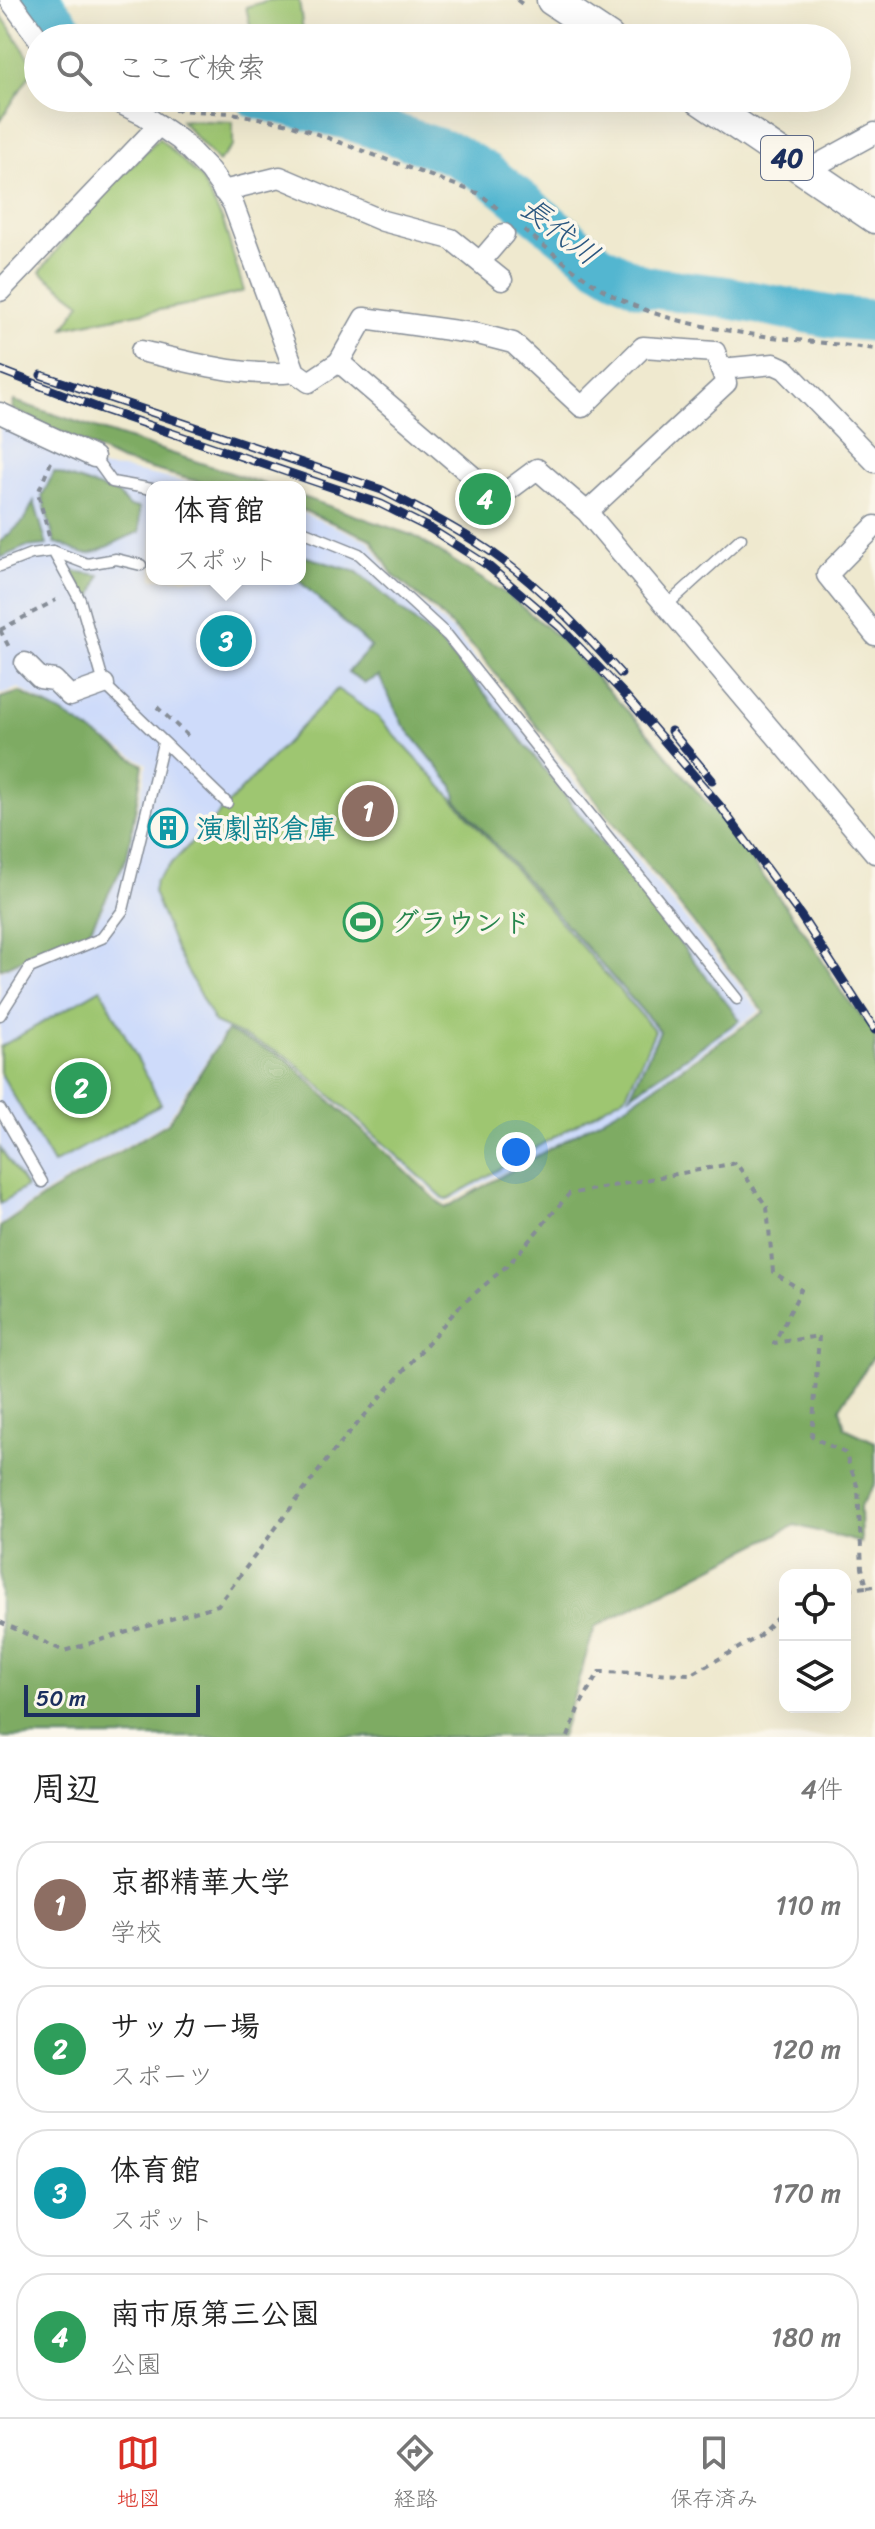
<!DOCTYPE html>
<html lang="ja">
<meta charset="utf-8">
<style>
:root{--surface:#fff;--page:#f6f6f6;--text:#222;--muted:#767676;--line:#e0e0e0;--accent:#d93025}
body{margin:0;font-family:Sriracha,"Klee One",sans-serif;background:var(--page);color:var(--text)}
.controls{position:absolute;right:24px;bottom:24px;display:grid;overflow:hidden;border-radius:16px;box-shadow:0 8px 32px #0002}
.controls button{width:72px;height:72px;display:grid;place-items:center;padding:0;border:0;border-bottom:2px solid var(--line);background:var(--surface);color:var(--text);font:40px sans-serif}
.scale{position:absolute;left:24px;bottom:20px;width:176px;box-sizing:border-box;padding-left:8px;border:4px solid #1b2f5e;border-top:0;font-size:22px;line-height:28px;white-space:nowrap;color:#1b2f5e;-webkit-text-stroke:6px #fbf7ec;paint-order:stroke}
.you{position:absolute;left:516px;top:1152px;width:28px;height:28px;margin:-20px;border:6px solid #fff;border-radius:50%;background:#1a73e8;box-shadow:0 0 0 12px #1a73e833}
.badge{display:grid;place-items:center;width:52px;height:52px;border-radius:50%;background:var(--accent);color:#fff;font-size:26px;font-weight:700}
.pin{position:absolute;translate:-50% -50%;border:4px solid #fff;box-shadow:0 2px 8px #0006}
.popup{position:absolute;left:146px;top:481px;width:160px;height:104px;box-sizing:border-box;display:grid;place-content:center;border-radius:16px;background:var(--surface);filter:drop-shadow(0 2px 6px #0005);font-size:26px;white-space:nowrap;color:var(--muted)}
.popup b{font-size:30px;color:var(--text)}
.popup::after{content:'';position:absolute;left:50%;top:100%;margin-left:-16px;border:16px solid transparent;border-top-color:var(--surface)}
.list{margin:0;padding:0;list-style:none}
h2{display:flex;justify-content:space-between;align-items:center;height:104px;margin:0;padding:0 32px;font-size:34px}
h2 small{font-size:26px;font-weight:400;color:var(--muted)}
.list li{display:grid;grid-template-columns:52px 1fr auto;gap:24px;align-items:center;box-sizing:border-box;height:128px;margin:0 16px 16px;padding:0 16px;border:2px solid var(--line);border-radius:32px}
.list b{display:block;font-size:30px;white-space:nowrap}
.list p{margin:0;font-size:26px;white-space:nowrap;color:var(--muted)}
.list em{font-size:26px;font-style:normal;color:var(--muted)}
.icon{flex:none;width:44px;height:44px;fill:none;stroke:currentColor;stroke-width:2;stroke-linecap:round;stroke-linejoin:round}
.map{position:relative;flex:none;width:875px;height:1737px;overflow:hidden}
.search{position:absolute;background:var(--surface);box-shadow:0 8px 32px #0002;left:24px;right:24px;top:24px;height:88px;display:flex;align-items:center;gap:20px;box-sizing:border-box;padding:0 28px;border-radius:44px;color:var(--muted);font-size:30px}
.sheet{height:680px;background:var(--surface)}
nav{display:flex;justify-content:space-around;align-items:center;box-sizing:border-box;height:112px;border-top:2px solid var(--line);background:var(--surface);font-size:22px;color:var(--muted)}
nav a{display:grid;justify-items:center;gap:4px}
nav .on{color:var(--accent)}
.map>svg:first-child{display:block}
.built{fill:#cedbfa}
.green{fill:#9ec671;stroke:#5c7a68;stroke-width:2}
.forest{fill:#7eab63;stroke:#4c6d60;stroke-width:2}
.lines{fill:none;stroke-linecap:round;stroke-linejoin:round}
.river{stroke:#52b6d0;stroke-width:42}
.lane-casing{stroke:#858c96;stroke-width:13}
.street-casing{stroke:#858c96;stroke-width:23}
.primary-casing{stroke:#858c96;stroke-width:33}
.path{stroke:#858c96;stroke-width:4;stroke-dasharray:6 6;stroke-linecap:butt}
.lane{stroke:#fff;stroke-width:10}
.street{stroke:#fff;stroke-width:20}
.primary{stroke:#fff;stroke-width:30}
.rail-casing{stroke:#1b2f5e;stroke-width:9}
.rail{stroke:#fbf7ec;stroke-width:6;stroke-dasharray:18;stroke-linecap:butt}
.labels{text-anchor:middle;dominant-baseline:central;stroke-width:7;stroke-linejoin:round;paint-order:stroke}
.shield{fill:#fbf7ec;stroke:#5e6b89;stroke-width:2}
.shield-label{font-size:26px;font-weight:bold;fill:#1b2f5e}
.culture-label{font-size:28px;font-weight:bold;fill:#0d838f;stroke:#fbf7ec;text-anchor:start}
.leisure-label{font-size:28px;font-weight:bold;fill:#27864d;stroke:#fbf7ec;text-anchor:start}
.water-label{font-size:30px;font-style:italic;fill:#2c5880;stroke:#fbf7ec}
</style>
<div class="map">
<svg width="875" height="1737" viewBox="0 0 875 1737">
<rect width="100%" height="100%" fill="#fbf7ec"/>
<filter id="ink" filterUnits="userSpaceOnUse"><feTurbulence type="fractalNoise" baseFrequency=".0125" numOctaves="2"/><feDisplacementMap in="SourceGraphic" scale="16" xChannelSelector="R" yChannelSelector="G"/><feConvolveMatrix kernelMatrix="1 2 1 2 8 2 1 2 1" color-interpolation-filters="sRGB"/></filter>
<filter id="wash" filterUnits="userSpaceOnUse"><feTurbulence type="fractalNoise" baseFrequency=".006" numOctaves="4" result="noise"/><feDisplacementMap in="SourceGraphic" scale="32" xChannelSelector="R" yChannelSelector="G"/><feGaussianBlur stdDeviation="1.8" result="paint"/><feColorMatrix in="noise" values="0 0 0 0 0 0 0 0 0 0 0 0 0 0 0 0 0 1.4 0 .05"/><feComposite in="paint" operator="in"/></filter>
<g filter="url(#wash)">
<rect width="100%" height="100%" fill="#efe9cf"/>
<path class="built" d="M 0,427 L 90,467 L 123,469 L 211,487 L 152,487 L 152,579 L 300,579 L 300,512 L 369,541 L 390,575 L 453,631 L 760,1011 L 616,1112 L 445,1203 L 286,1057 L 226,1030 L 166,1122 L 47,1192 L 0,1225 L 0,971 L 91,931 L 128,858 L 147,764 L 19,688 L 0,694 Z"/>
<g class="green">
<path d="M 270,0 L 299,0 L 304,38 L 253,38 L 246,7 Z"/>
<path d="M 0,13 L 35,67 L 0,121 Z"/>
<path d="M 181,120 L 233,122 L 233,146 L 218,162 Z"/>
<path d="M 159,138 L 200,177 L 223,221 L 244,291 C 185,309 124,313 64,328 L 81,303 L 40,272 L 83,216 Z"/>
<path d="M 337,689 L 378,717 L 457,803 L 655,1031 L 626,1095 L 446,1200 L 287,1056 L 215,1023 L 177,952 L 153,892 L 155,881 Z"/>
<path d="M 101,989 L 161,1104 L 53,1164 L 0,1072 L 0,1047 Z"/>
<path d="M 0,1148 L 26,1187 L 0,1204 Z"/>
</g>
<g class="forest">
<path d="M 14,401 L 273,487 L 218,487 L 121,461 L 12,409 Z"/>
<path d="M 54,472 L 118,494 L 128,506 L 139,508 L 140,532 C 127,535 94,556 85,554 C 75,553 66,544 55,543 L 42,496 Z"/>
<path d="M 300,496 L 414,536 L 509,596 L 557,636 L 649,734 L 723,822 L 806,934 L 842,993 L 875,1032 L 875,1354 L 840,1408 L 845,1428 L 875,1442 L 875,1484 L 860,1507 L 861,1543 L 795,1525 L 595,1627 L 561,1737 L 0,1737 L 0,1227 L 48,1194 L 168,1123 L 227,1031 L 285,1058 L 445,1208 L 630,1103 L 764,1012 L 478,652 L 435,610 L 393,575 L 371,539 L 300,509 Z"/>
<path d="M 34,501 L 47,545 L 25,547 L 0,558 L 0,542 L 24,521 Z"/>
<path d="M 300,555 L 357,572 L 442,645 L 487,696 L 740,1020 L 630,1095 L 660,1031 L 457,801 L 453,786 L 402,723 L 379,676 L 365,683 L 348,672 L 371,647 L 297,579 L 300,579 Z"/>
<path d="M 72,571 L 100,575 L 90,604 Z"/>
<path d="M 20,692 L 65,715 L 143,765 L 127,857 L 90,930 L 0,969 L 0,698 Z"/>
</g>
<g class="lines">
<g class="river">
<path d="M 39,0 L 70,38"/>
<path d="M 257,98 L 349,119 L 453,154 L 486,173 L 599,264 L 641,286 L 719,296 L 832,317 L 875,321"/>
</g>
</g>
</g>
<g filter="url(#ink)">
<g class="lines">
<g class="lane-casing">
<g id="lane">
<path d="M 94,457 L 112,482 L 152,489"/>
<path d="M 300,530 L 359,554 L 448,636 L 737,999"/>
<path d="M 53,551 L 87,564 L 116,559 L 141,565"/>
<path d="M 0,566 L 31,554 L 53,551 L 80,600 L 104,684 L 227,803"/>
<path d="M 667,605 L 741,538"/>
<path d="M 0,1015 L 30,968 L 102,938 L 123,910 L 163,743"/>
<path d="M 0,1109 L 42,1182"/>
</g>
</g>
<g class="street-casing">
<g id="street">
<path d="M 10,0 L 38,38"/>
<path d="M 109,98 L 144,115 L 180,140 L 210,171 L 233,204 L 295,372 L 309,382 L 339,362"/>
<path d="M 806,171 L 875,133"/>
<path d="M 223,191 L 280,177 L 383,221 L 451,239 L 502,280"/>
<path d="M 480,262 L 504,234"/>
<path d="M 0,291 L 159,125"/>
<path d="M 141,351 C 190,362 244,378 295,372"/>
<path d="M 721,369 L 774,364 L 785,369 L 875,462"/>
<path d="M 0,413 L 94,457"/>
<path d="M 587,512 L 537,469 L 498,498 L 339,362 L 364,318 L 478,334 L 513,343 L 582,407 L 643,347 L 715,352 L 726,383 L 587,512 L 875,853"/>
<path d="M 875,526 L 827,575 L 875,635"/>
<path d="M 25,663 L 40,678 L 54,680 L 70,696 L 104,684"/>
</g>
</g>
<g class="primary-casing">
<g id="primary">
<path d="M 552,0 L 609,38"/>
<path d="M 698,98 L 875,218"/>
</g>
</g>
<g class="path">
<path d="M 517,0 L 525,6"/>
<path d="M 633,30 L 644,38"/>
<path d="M 174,110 L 232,113 L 290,124 L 480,194 L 502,212"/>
<path d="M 524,230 C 551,251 577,274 607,292 C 677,334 794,338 875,349"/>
<path d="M 49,536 L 38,493 L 51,462"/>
<path d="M 0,630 L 56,600"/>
<path d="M 0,630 L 10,649"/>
<path d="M 157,707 L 188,736"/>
<path d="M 867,1587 L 875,1586"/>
<path d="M 0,1622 L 64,1651 L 218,1605 L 332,1453 L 459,1307 L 509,1264 L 569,1194 L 736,1163 L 767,1207 L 773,1272 L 801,1290 L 774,1343 L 819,1336 L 812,1437 L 845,1453 L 858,1488 L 862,1568 L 867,1587 L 845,1589"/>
<path d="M 568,1737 L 578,1709 L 599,1672 L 692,1674 L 758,1637 L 785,1610"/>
</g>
<use href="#lane" class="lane"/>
<use href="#street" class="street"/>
<use href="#primary" class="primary"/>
<g class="rail-casing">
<g id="rail">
<path d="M 0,370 L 98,408 L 381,504 L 431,529 L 487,565 L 560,627 L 625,695 L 720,806 L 801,916 L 875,1030"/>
<path d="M 41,375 L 382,490 C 419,509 456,528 490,551 C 540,586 580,629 621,674"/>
<path d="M 671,731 L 712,780"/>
</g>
</g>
<use href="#rail" class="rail"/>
</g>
</g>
<defs>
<g id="building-ring" transform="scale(2)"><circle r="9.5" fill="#fbf7ec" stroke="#0f9aa8" stroke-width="1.5"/><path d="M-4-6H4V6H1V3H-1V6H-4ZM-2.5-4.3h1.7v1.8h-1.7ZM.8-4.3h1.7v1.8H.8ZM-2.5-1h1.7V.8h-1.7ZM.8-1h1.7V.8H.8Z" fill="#0f9aa8"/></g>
<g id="stadium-ring" transform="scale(2)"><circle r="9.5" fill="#fbf7ec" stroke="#2e9e5b" stroke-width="1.5"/><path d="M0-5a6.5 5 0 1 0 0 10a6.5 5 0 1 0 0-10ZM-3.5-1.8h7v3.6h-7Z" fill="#2e9e5b"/></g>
</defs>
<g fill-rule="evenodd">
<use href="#building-ring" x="168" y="828"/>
<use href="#stadium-ring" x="363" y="922"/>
</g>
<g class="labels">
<rect class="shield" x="761" y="136" width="52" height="44" rx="6"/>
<g class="shield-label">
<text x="787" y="158">40</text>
</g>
<g class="culture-label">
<text x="196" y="828">演劇部倉庫</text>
</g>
<g class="leisure-label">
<text x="391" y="922">グラウンド</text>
</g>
<g class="water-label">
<text transform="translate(560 231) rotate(38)">長代川</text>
</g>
</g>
</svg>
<div class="controls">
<button><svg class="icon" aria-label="locate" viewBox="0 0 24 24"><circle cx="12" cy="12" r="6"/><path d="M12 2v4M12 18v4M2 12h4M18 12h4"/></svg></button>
<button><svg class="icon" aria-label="layers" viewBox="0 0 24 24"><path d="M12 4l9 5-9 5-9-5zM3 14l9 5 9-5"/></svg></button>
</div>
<div class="scale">50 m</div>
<div class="you"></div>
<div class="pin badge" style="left:368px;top:811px;background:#8d6e63">1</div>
<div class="pin badge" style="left:81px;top:1088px;background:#2e9e5b">2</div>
<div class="pin badge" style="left:226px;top:641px;background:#0f9aa8">3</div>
<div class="popup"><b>体育館</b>スポット</div>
<div class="pin badge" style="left:485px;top:499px;background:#2e9e5b">4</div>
<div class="search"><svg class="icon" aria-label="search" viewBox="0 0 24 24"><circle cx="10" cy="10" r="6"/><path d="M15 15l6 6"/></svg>ここで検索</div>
</div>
<section class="sheet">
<h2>周辺<small>4件</small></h2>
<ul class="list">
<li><span class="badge" style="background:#8d6e63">1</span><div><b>京都精華大学</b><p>学校</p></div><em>110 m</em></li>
<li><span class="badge" style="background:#2e9e5b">2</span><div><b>サッカー場</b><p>スポーツ</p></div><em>120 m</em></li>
<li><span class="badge" style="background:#0f9aa8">3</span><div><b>体育館</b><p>スポット</p></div><em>170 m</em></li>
<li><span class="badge" style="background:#2e9e5b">4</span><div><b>南市原第三公園</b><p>公園</p></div><em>180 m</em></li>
</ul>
</section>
<nav>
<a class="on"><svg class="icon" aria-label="map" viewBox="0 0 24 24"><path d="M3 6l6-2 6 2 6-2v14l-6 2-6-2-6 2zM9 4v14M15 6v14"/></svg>地図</a>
<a><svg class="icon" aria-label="directions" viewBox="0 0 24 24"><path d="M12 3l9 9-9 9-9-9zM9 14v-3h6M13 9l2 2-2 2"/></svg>経路</a>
<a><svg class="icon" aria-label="saved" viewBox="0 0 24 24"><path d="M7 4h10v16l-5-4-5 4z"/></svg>保存済み</a>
</nav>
